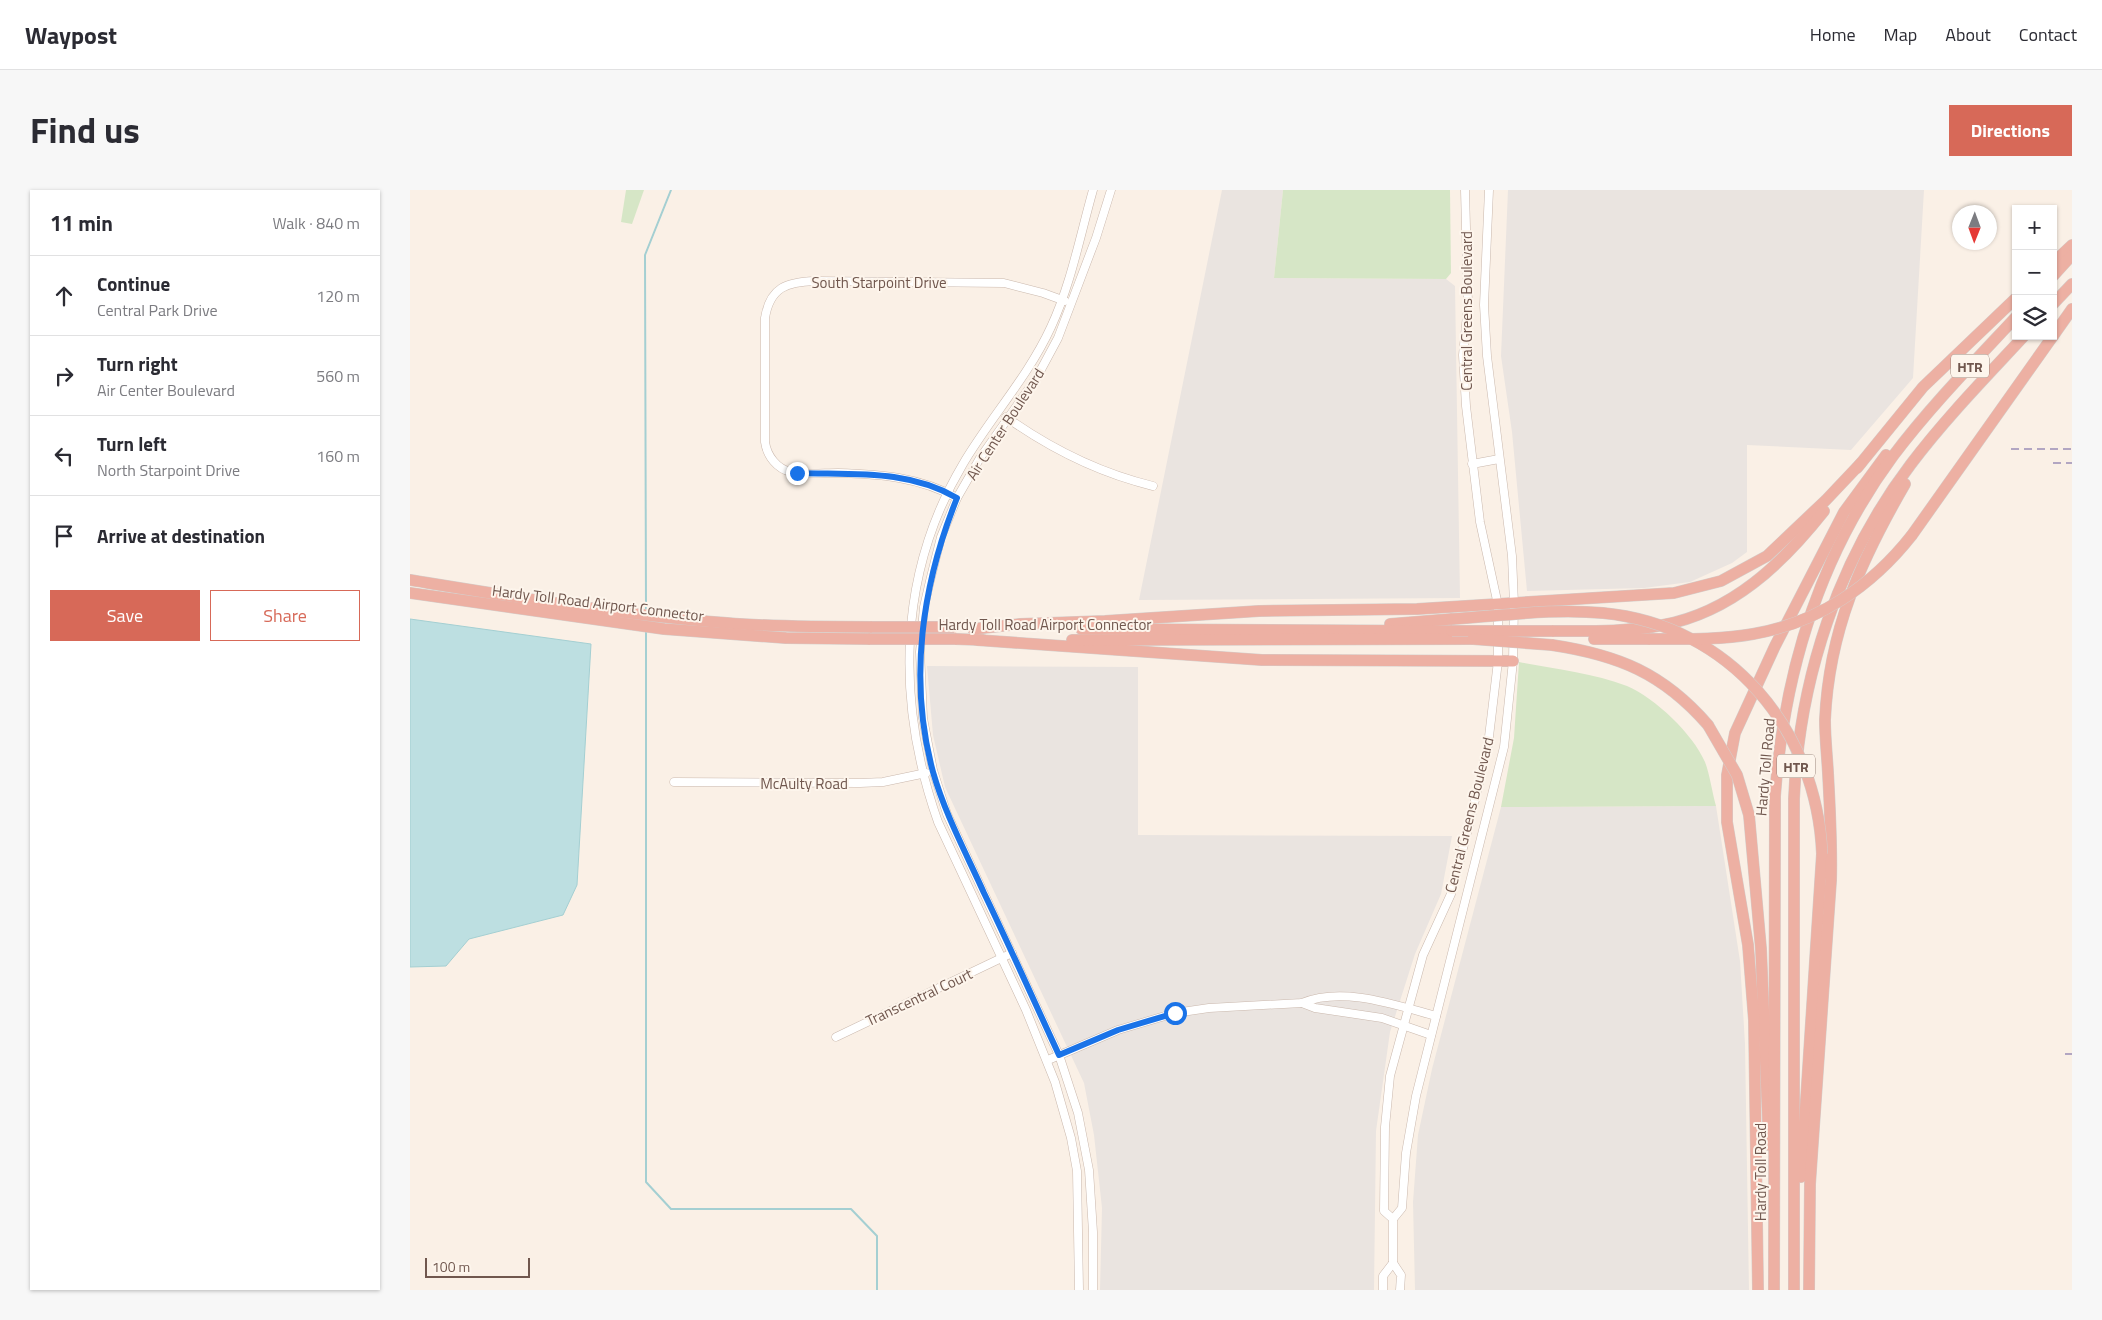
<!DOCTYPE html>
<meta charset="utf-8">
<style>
:root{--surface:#fff;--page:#f7f7f7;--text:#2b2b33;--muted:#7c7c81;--line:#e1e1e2;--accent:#d76958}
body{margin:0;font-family:"Titillium Web",sans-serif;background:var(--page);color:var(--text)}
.controls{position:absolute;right:15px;top:15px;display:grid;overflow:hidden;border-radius:0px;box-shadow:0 1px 4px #0004}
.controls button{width:45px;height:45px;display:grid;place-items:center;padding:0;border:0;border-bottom:1px solid var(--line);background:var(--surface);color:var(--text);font:25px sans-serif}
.compass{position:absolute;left:1542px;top:15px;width:45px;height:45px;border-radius:50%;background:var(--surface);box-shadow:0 1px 4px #0004;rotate:181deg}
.scale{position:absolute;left:15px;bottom:12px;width:105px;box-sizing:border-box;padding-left:5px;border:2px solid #70574e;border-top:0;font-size:14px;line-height:18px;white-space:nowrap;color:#70574e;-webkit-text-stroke:4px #fdf5ec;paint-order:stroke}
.stop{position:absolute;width:15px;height:15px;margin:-11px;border:4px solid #1a73e8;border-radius:50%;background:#fff}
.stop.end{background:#1a73e8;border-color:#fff;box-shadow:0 1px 5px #0008}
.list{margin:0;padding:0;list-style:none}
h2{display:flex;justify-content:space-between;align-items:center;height:65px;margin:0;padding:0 20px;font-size:21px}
h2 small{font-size:16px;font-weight:400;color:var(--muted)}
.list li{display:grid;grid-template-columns:32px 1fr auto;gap:15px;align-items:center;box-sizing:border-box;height:80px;padding:0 20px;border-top:1px solid var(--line)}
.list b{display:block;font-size:19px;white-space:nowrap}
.list p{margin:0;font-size:16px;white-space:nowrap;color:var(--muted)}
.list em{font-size:16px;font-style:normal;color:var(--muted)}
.actions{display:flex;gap:10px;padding:15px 20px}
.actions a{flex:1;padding:11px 0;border:1px solid var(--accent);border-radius:0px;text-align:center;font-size:18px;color:var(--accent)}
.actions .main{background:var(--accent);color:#fff}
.icon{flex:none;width:28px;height:28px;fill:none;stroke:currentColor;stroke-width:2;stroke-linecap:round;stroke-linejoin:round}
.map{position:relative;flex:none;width:1662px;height:1100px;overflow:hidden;border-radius:0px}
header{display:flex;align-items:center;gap:30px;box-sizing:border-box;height:70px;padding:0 25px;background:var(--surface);border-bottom:1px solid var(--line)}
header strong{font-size:24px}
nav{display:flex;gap:28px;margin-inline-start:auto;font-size:18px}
.intro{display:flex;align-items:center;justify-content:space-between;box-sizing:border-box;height:120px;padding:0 30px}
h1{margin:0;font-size:35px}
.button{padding:12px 22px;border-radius:0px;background:var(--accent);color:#fff;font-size:18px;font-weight:700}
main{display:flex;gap:30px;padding:0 30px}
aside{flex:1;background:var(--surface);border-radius:0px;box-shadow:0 1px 4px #0004}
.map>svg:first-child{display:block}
.industrial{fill:#eae4e0}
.green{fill:#d6e6c6}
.water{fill:#bddfe1;stroke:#a4cfd2}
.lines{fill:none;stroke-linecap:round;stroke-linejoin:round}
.stream{stroke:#a4cfd2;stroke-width:2}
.minor-casing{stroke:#cab8ad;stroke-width:9}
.highway-casing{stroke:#d4cdca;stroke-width:12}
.minor{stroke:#fff;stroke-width:8}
.highway{stroke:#edb0a3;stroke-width:11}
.rail{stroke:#b2a6c2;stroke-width:2;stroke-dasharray:8 5;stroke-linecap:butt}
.highway-bridge-casing{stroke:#d4cdca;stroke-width:12;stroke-linecap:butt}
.highway-bridge{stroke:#edb0a3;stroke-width:11}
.route{stroke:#1a73e8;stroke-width:6}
.labels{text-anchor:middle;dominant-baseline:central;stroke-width:4;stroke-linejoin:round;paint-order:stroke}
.shield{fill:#fdf5ec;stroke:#9a867d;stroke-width:1}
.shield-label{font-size:14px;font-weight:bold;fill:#70574e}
.street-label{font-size:15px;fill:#70574e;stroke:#fdf5ec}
</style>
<header>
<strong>Waypost</strong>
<nav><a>Home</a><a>Map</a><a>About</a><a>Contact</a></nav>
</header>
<div class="intro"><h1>Find us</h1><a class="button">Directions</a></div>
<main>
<aside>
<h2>11 min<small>Walk · 840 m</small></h2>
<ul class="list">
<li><svg class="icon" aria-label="ahead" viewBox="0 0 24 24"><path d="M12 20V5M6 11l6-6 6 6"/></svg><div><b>Continue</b><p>Central Park Drive</p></div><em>120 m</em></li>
<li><svg class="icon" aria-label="right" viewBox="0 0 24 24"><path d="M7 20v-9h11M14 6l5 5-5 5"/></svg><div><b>Turn right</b><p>Air Center Boulevard</p></div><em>560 m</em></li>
<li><svg class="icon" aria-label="left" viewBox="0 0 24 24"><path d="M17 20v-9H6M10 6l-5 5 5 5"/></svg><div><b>Turn left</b><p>North Starpoint Drive</p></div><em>160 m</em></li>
<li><svg class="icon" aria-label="arrive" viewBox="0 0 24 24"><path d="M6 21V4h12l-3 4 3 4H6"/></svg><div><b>Arrive at destination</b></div></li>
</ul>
<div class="actions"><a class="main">Save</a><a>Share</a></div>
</aside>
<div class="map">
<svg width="1662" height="1100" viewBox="0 0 1662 1100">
<rect width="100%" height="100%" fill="#faf0e6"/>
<g class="industrial">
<path d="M 812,0 L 873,0 L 864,88 L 1036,89 L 1045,96 L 1050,408 L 729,410 Z"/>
<path d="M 1098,0 L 1514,0 L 1503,188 L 1441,260 L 1337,255 L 1337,362 L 1322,373 L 1280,392 L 1234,398 L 1117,401 L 1102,242 L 1091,166 Z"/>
<path d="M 517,476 L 728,477 L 728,645 L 1042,646 L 1031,704 L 1005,764 L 980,842 L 966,941 L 964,1100 L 690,1100 L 692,1018 L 684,945 L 674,893 L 535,597 L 523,545 Z"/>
<path d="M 1306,616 L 1330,771 L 1335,854 L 1339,1100 L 1005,1100 L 1003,1012 L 1008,945 L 1022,879 L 1091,617 Z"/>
</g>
<g class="green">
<path d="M 216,0 L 234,0 L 222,34 L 211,32 Z"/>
<path d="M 873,0 L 1040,0 L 1041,83 L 1036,89 L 864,88 Z"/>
<path d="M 1109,472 C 1144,479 1183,483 1217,496 C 1245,508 1283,544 1295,572 C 1300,585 1302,602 1306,616 L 1091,617 L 1104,548 Z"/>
</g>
<path class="water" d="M 0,429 L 181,454 L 167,695 L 153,725 L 59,749 L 36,776 L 0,777 Z"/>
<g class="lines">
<g class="stream">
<path d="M 236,420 L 235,65 L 261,0"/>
<path d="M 236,440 L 236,992 L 261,1019 L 441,1019 L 467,1046 L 467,1100"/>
</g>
<g class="minor-casing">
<g id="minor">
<path d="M 596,227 C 641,259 689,283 743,296"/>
<path d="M 1062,274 L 1089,269"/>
<path d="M 547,308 C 510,287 469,284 428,283 C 413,283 396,285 381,282 C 367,279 357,266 355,252 L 355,128 C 360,97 377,92 405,91 L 594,93 L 633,103 L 655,111"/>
<path d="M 264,592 L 450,593 L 473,592 L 516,583"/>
<path d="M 892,813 L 905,818 L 972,828 L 1021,845"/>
<path d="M 426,847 L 602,763"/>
<path d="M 638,870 L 708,840 L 765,823 L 799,818 L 892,813 C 933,796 985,815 1026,826"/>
<path d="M 983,1029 L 974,1021 L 975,937 L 980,886 L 1013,765 L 1041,704 L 1059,635 L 1078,555 L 1088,471 L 1088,415 L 1070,332 L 1056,216 L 1053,165 L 1058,115 L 1055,0"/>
<path d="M 669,1100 L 667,981 L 661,948 L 645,892 L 616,820 L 528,632 C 486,513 487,385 553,274 C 580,228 618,187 641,137 C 661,94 670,46 683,0"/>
<path d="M 683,1100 L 683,1042 L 679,980 L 668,923 L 649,865 L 537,624 L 523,580 L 513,528 L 510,462 L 514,417 L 520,391 L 531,347 L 547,308 L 570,268 L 627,187 L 648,148 L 686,48 L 701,0"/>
<path d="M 973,1100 L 973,1086 L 983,1073"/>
<path d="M 990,1100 L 991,1085 L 983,1073 L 983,1029 L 992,1018 L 996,963 L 1006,906 L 1094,557 L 1103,471 L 1104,414 L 1102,366 L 1077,166 L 1074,115 L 1079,0"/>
</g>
</g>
<g class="highway-casing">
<g id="highway">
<path d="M 1643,73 L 1662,55"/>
<path d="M 1643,86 L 1662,65"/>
<path d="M 1643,114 L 1662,94"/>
<path d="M 1643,146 L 1662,119"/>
<path d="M 1447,278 L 1513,197 L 1606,108"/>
<path d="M 1502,345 L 1643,146"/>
<path d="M 0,390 C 105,407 211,425 317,433 C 365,437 414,437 462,437"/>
<path d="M 0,403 L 254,439 L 376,448 L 460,449"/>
<path d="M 980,434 L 1042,429"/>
<path d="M 563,439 L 610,434 L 695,431 L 849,421 L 1007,419 L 1264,403 L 1311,391 L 1357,366 L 1416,310 L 1451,273"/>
<path d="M 671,439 L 1042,441"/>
<path d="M 1142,441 C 1179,441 1216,442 1253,435 C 1322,422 1372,374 1414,321"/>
<path d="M 545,449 L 573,450"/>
<path d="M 1184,449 L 1240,449"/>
<path d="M 567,450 L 852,470 L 1103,471"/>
<path d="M 662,450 L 1063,449"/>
<path d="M 1142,455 C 1208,465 1253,483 1298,535"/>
<path d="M 1339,625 L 1351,759 L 1359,955"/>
<path d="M 1391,987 L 1412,664"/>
<path d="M 1348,1100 L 1344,830 L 1338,755 L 1317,632 L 1317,585 L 1325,543 L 1365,456 L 1434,322 L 1476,265"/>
<path d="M 1364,1100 L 1365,606 C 1374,484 1409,366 1483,266 C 1520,217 1564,172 1606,127"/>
<path d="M 1384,1100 L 1384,609 C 1389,489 1428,370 1501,274 C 1535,229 1575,188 1614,146"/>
<path d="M 1399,1100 L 1400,994 L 1421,690 C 1422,654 1420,619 1418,583 C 1417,565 1415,547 1415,530 C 1419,440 1451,370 1495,294"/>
</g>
</g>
<use href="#minor" class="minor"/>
<use href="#highway" class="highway"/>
<g class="rail">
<path d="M 1601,259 L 1662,259"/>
<path d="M 1643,273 L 1662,273"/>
<path d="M 1655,864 L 1662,864"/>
</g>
<g class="highway-bridge-casing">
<g id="highway-bridge">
<path d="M 1042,429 C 1092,426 1143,418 1193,423 C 1320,435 1407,540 1412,664"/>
<path d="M 462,437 L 544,437"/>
<path d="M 1042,441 L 1142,441"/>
<path d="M 460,449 L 545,449"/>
<path d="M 1063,449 L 1142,455"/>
<path d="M 1240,449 C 1274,449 1309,450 1343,444 C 1408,433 1462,396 1502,345"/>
<path d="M 1298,535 L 1327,585 L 1339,625"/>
</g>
</g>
<use href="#highway-bridge" class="highway-bridge"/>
</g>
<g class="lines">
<path class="route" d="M 387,283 C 442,285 497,279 547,308 C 512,395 498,490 523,582 C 535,624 556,663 574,703 C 600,757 624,811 649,865 L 708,840 L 765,823"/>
</g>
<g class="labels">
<g class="shield">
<rect x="1541" y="164.5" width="38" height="23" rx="4"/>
<rect x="1367" y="564.5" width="38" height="23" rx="4"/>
</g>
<g class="shield-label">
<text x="1560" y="176">HTR</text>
<text x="1386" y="576">HTR</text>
</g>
<g class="street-label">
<text x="469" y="92">South Starpoint Drive</text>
<text transform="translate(1056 121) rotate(-90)">Central Greens Boulevard</text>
<text transform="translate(595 234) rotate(-57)">Air Center Boulevard</text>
<text transform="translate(188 413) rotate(7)">Hardy Toll Road Airport Connector</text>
<text x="635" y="434">Hardy Toll Road Airport Connector</text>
<text transform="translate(1355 577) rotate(-85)">Hardy Toll Road</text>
<text x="394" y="593">McAulty Road</text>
<text transform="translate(1059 625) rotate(-76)">Central Greens Boulevard</text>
<text transform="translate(509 807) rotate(-25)">Transcentral Court</text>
<text transform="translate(1350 982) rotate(-90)">Hardy Toll Road</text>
</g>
</g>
</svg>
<div class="controls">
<button>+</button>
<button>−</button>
<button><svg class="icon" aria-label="layers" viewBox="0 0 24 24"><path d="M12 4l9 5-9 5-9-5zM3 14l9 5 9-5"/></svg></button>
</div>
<svg class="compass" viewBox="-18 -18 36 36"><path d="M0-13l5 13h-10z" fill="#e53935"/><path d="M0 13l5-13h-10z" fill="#7c7c81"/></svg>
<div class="scale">100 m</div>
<div class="stop" style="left:765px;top:823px"></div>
<div class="stop end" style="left:387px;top:283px"></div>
</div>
</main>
